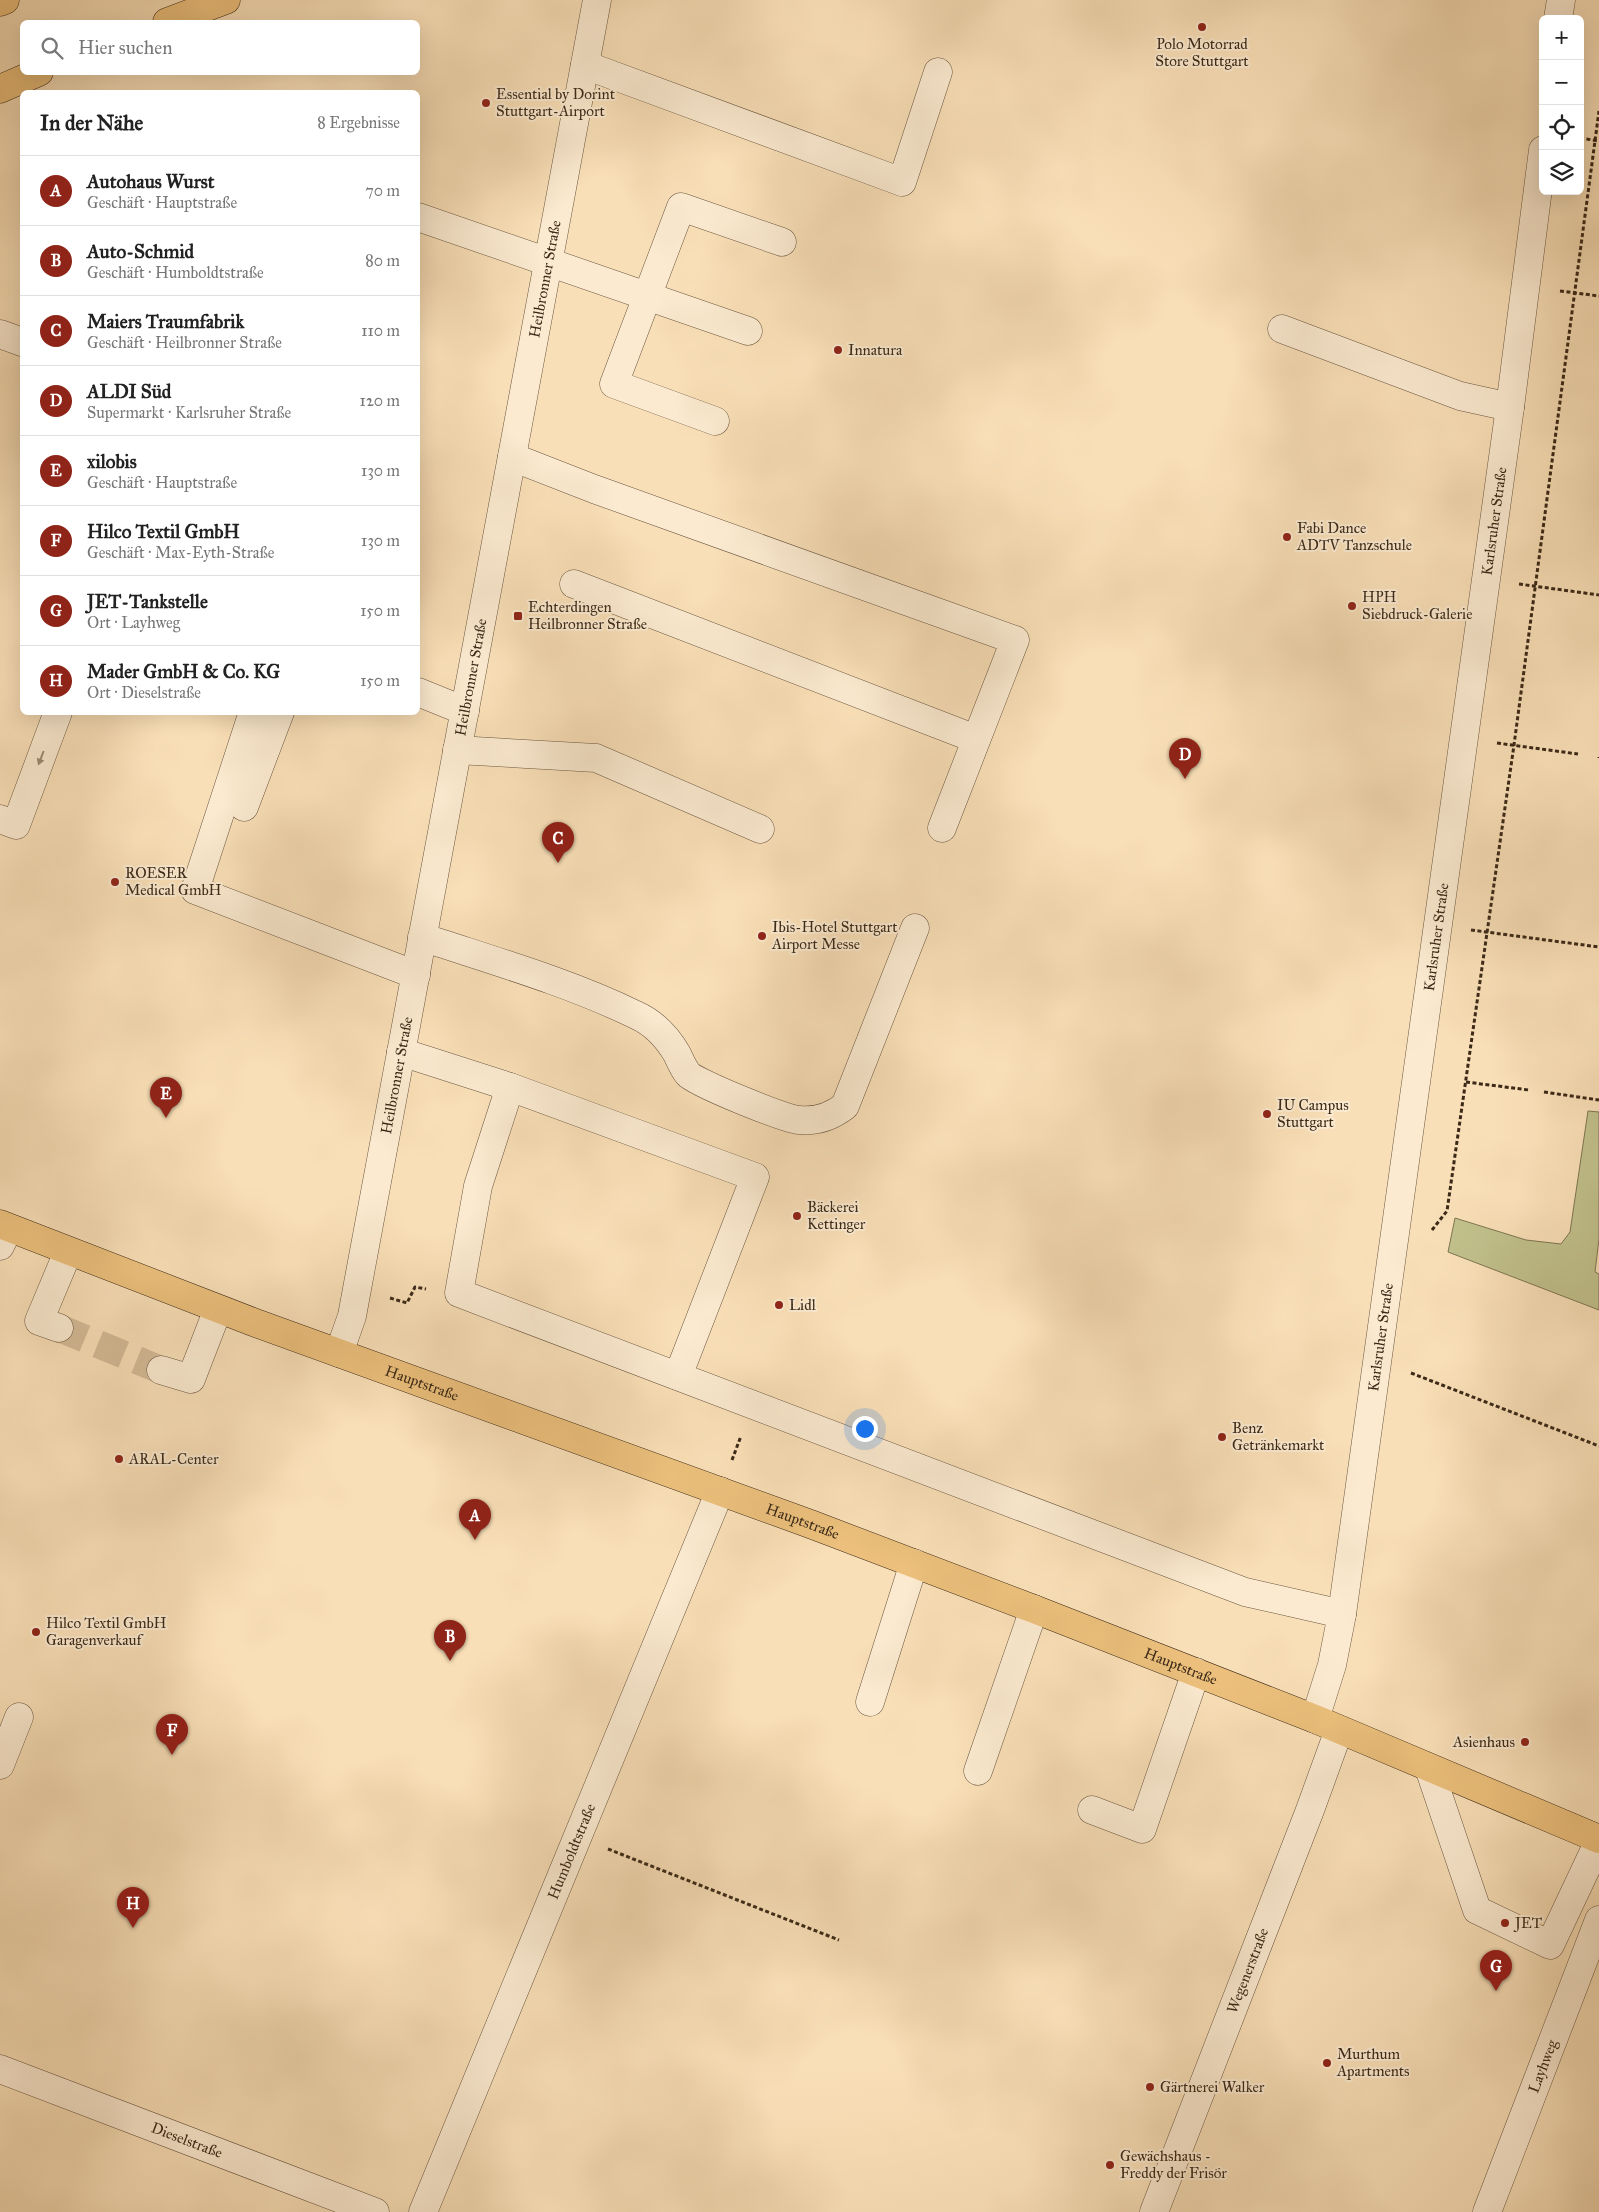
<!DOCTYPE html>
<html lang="de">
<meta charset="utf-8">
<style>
:root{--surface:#fff;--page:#f6f6f6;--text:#222;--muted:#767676;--line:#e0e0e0;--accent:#8f2418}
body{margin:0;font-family:"IM FELL Great Primer",serif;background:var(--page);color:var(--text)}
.controls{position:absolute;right:15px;top:15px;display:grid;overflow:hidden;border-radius:8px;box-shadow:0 5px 20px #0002}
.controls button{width:45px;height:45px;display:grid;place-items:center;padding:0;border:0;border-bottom:1px solid var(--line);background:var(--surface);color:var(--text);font:25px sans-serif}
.you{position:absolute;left:864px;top:1428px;width:18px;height:18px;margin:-12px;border:4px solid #fff;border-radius:50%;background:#1a73e8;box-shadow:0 0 0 8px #1a73e833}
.badge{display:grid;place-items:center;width:32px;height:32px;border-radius:50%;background:var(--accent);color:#fff;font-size:16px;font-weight:700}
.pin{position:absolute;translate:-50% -41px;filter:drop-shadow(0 1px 2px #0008)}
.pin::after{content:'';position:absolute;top:26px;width:18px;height:15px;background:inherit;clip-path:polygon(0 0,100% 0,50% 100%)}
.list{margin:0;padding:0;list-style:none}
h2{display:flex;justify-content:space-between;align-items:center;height:65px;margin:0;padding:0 20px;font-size:21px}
h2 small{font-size:16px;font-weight:400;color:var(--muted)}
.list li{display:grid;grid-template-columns:32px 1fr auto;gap:15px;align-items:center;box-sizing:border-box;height:70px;padding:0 20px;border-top:1px solid var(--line)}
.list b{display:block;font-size:19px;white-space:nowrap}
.list p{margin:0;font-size:16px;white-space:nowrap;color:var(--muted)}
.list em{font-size:16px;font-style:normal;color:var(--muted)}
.icon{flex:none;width:28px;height:28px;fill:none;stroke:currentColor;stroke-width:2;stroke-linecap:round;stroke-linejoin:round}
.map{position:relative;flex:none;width:1599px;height:2212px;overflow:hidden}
.search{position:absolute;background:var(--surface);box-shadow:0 5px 20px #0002;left:20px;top:20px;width:400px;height:55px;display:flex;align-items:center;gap:12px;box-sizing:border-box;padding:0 18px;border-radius:8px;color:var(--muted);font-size:19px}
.panel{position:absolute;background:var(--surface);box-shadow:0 5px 20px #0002;left:20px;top:90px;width:400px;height:625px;border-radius:8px}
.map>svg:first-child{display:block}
.green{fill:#c1c18c;stroke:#7e7552}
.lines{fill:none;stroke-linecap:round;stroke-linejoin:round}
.minor-tunnel{stroke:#d3bb97;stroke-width:28;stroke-dasharray:28 14;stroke-linecap:butt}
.minor-casing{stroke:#6a5640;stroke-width:29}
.major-casing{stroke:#3b2918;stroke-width:29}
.highway-casing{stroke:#3b2918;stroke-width:29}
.path{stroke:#3b2918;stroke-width:3;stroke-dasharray:4 2.5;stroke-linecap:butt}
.minor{stroke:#fbead0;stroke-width:28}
.major{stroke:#ecc07c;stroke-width:28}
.highway{stroke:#ecc07c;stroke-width:28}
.oneway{fill:#9b8a74}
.poi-dot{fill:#8f2418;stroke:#fbead0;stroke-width:2}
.labels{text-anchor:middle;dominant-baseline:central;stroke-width:4;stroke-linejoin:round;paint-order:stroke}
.poi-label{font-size:15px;fill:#3b2918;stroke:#fbead0;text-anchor:start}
.street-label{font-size:15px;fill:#3b2918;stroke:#fbead0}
</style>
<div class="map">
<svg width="1599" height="2212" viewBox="0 0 1599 2212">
<rect width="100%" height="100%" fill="#f9dfb7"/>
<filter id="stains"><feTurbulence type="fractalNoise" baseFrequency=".004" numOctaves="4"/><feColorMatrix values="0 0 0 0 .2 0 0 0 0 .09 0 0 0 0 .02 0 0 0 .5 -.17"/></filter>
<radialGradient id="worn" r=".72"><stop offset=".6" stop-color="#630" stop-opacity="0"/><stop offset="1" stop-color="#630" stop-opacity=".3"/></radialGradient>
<path class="green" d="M 1588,1111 L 1599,1112 L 1599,1239 L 1595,1272 L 1599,1274 L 1599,1310 L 1448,1252 L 1455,1218 L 1526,1240 L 1561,1244 L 1570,1232 Z"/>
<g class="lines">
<path class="minor-tunnel" d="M 59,1328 L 161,1370"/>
<g class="minor-casing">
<g id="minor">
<path d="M 1558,19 L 1561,0"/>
<path d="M 585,65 L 902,182 L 938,72"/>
<path d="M 418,217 L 748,331"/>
<path d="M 1282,329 L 1460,396 L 1510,407"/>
<path d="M 0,334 L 22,342"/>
<path d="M 715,421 L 614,384 L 681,207 L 782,242"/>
<path d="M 512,457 L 594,489 L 1015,640 L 942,828"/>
<path d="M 574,584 L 976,739"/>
<path d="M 418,692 L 465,711"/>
<path d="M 253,712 L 195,890 L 416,975"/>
<path d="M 457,750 L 596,758 L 760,829"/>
<path d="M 244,807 L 280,712"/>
<path d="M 0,819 L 16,825 L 58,712"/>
<path d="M 422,937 C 494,961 568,982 636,1015 C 654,1023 667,1037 677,1054 C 680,1060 683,1068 688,1074 C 696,1083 785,1119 799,1120 C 817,1122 832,1116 845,1106 L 915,928"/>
<path d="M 401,1052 L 510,1087 L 478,1186 L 459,1293 L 1245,1592 L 1342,1614"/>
<path d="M 510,1087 L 755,1177 L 678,1376"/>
<path d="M 0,1246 L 9,1228"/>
<path d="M 59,1328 L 39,1321 L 68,1252"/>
<path id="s1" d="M 339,1353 L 352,1316 L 357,1289 L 597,0"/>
<path d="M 161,1370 L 191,1379 L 218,1309"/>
<path d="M 870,1702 L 914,1563"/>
<path id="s2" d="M 1315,1719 L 1332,1665 L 1342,1614 L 1510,407 L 1543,150"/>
<path d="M 0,1765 L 19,1717"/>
<path d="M 1429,1768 L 1477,1910 L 1550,1945 L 1599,1841"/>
<path d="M 978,1771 L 1034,1609"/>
<path d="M 1092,1810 L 1142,1829 L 1196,1672"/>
<path id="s3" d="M 0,2069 L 375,2212"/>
<path id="s4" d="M 423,2212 L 720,1491"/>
<path id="s5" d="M 1154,2212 L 1310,1810 L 1339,1730"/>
<path id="s6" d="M 1487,2212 L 1599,1920"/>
</g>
</g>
<g class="major-casing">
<g id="major">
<path d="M 167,22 L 226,0"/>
<path d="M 0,89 L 39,72"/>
<path id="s7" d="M 0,1224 L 253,1322 L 813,1525 L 1034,1609 L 1315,1719 L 1599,1839"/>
</g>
</g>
<g class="highway-casing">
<path id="highway" d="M 0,2 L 5,0"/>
</g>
<g class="path">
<path d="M 1580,138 L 1599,141"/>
<path d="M 1560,291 L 1599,296"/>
<path d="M 1519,584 L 1599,595"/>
<path d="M 1497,743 L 1578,754"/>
<path d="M 1599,757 L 1599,758"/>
<path d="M 1471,930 L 1599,947"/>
<path d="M 1466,1082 L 1529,1090"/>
<path d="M 1544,1092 L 1599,1100"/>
<path d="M 1432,1230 L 1447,1211 L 1514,745 L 1599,111"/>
<path d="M 390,1298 L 407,1303 L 415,1287 L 426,1289"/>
<path d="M 1411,1373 L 1599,1446"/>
<path d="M 732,1460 L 741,1436"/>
<path d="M 608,1849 L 839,1940"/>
</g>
<use href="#minor" class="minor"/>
<use href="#major" class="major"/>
<use href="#highway" class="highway"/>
</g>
<defs><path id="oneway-solid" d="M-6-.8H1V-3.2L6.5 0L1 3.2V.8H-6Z" transform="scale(1.25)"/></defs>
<use class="oneway" href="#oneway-solid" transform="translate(41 758) rotate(111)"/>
<g class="poi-dot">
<circle cx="1202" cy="27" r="5"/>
<circle cx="486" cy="103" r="5"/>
<circle cx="838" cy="350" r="5"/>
<circle cx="1287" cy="537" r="5"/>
<circle cx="1352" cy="606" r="5"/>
<rect x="513" y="611" width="10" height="10" rx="2.5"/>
<circle cx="115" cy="882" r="5"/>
<circle cx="762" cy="936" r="5"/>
<circle cx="1267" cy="1114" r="5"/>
<circle cx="797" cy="1216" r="5"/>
<circle cx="779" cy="1305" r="5"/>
<circle cx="1222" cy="1437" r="5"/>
<circle cx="119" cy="1459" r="5"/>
<circle cx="36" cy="1632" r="5"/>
<circle cx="1525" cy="1742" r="5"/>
<circle cx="1505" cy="1923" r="5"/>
<circle cx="1327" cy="2063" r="5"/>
<circle cx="1150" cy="2087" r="5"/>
<circle cx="1110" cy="2165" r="5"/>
</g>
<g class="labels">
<g class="poi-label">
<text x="1202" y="44" text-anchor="middle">Polo Motorrad<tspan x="1202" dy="17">Store Stuttgart</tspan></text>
<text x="496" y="94">Essential by Dorint<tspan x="496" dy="17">Stuttgart-Airport</tspan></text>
<text x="848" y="350">Innatura</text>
<text x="1297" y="528">Fabi Dance<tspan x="1297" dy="17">ADTV Tanzschule</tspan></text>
<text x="1362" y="597">HPH<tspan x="1362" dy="17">Siebdruck-Galerie</tspan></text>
<text x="528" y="607">Echterdingen<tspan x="528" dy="17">Heilbronner Straße</tspan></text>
<text x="125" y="873">ROESER<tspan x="125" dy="17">Medical GmbH</tspan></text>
<text x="772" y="927">Ibis-Hotel Stuttgart<tspan x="772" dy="17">Airport Messe</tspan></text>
<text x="1277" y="1105">IU Campus<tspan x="1277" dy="17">Stuttgart</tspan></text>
<text x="807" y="1207">Bäckerei<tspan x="807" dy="17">Kettinger</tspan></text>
<text x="789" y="1305">Lidl</text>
<text x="1232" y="1428">Benz<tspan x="1232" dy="17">Getränkemarkt</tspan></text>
<text x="129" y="1459">ARAL-Center</text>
<text x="46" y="1623">Hilco Textil GmbH<tspan x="46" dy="17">Garagenverkauf</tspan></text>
<text x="1515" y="1742" text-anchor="end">Asienhaus</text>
<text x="1515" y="1923">JET</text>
<text x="1337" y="2054">Murthum<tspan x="1337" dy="17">Apartments</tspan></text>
<text x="1160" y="2087">Gärtnerei Walker</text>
<text x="1120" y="2156">Gewächshaus -<tspan x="1120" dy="17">Freddy der Frisör</tspan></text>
</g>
<g class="street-label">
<text stroke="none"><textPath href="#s1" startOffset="1094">Heilbronner Straße</textPath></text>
<text stroke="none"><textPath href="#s2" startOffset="1212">Karlsruher Straße</textPath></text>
<text stroke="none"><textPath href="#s1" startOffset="689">Heilbronner Straße</textPath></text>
<text stroke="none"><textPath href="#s2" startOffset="792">Karlsruher Straße</textPath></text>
<text stroke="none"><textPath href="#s1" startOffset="284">Heilbronner Straße</textPath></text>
<text stroke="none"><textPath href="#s2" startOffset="388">Karlsruher Straße</textPath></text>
<text stroke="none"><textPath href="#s7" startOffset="451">Hauptstraße</textPath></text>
<text stroke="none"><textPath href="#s7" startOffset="856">Hauptstraße</textPath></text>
<text stroke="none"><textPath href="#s7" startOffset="1261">Hauptstraße</textPath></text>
<text stroke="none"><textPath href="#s4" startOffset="390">Humboldtstraße</textPath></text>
<text stroke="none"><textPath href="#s5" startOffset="259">Wegenerstraße</textPath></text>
<text stroke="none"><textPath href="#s6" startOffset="156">Layhweg</textPath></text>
<text stroke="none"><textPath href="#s3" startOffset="200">Dieselstraße</textPath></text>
</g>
</g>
<rect width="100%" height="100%" filter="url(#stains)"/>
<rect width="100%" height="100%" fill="url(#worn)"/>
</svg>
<div class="controls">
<button>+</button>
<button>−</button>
<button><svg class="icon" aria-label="locate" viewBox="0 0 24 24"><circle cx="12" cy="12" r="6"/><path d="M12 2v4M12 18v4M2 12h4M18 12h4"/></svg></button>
<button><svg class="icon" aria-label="layers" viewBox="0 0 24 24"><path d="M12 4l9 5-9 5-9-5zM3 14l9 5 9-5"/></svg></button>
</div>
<div class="you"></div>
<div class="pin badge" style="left:475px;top:1540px">A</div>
<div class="pin badge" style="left:450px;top:1661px">B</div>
<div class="pin badge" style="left:558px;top:863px">C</div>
<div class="pin badge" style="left:1185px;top:779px">D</div>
<div class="pin badge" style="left:166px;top:1118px">E</div>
<div class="pin badge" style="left:172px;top:1755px">F</div>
<div class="pin badge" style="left:1496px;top:1991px">G</div>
<div class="pin badge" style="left:133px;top:1928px">H</div>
<div class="search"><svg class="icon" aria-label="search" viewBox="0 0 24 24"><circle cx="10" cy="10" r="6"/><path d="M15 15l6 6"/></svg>Hier suchen</div>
<section class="panel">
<h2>In der Nähe<small>8 Ergebnisse</small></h2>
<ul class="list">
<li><span class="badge">A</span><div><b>Autohaus Wurst</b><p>Geschäft · Hauptstraße</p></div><em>70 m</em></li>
<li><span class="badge">B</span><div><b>Auto-Schmid</b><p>Geschäft · Humboldtstraße</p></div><em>80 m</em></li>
<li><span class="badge">C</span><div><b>Maiers Traumfabrik</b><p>Geschäft · Heilbronner Straße</p></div><em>110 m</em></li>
<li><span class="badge">D</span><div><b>ALDI Süd</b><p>Supermarkt · Karlsruher Straße</p></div><em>120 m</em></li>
<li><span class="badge">E</span><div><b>xilobis</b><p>Geschäft · Hauptstraße</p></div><em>130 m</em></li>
<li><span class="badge">F</span><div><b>Hilco Textil GmbH</b><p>Geschäft · Max-Eyth-Straße</p></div><em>130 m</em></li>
<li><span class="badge">G</span><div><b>JET-Tankstelle</b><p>Ort · Layhweg</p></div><em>150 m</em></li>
<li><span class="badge">H</span><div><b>Mader GmbH &amp; Co. KG</b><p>Ort · Dieselstraße</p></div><em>150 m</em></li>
</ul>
</section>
</div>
